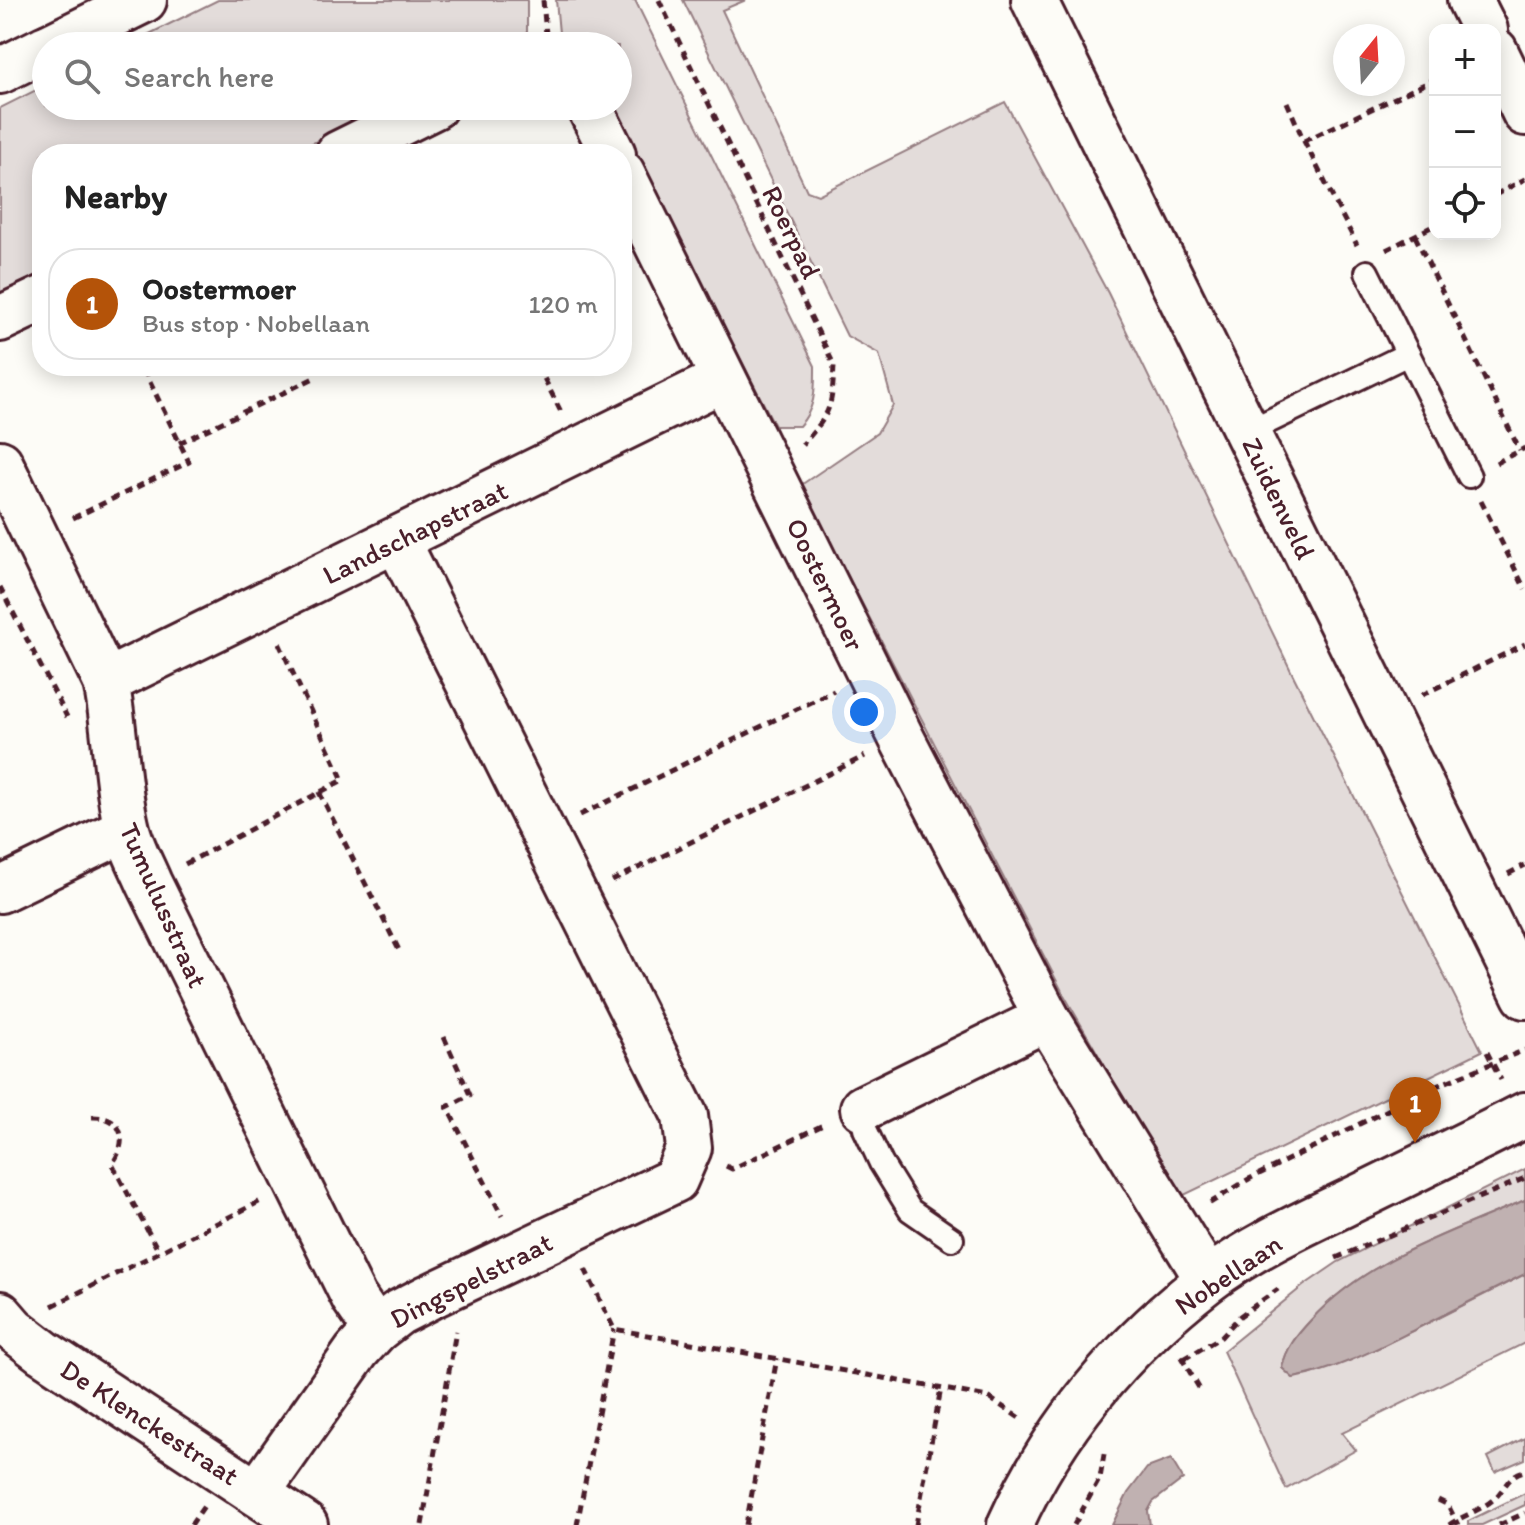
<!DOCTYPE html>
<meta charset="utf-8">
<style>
:root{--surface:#fff;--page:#f2f2f2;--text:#222;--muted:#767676;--line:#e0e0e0;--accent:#b45309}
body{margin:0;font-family:Itim,sans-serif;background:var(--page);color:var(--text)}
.controls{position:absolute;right:24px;top:24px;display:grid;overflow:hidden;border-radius:16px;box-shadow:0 4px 20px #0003}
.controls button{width:72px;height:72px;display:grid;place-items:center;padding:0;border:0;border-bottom:2px solid var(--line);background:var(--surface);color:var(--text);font:40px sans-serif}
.compass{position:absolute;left:1333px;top:24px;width:72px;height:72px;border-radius:50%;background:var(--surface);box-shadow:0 4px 20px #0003;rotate:18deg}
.you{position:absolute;left:864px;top:712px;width:28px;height:28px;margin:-20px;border:6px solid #fff;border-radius:50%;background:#1a73e8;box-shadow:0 0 0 12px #1a73e833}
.badge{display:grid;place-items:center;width:52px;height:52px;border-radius:50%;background:var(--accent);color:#fff;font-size:26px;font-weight:700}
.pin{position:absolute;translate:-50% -66px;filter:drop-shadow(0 2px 4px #0008)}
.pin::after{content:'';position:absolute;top:42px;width:28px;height:24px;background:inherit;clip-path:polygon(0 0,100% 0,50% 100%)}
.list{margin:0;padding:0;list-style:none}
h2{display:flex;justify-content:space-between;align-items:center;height:104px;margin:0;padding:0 32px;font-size:34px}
h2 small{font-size:26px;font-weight:400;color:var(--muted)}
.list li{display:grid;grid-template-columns:52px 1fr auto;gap:24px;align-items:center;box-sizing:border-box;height:112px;margin:0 16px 16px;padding:0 16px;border:2px solid var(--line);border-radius:32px}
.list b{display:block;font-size:30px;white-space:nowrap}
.list p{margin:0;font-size:26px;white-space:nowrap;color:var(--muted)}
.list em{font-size:26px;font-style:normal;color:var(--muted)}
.icon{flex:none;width:44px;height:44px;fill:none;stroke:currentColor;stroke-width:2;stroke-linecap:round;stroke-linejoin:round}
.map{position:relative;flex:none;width:1525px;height:1525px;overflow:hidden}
.search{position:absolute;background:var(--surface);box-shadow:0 4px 20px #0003;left:32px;top:32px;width:600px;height:88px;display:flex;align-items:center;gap:20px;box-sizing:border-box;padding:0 28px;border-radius:44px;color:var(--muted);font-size:30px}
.panel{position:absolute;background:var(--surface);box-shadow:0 4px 20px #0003;left:32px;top:144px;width:600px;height:232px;border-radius:32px}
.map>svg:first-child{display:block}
.green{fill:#e3dcda;stroke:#967e82;stroke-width:2}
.water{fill:#c0b1b1;stroke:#91777b;stroke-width:2}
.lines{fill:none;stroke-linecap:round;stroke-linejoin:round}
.lane-casing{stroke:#4a1f2b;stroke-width:28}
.street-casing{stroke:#4a1f2b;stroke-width:50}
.secondary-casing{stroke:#4a1f2b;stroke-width:50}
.primary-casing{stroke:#4a1f2b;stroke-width:50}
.path{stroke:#4a1f2b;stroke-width:5;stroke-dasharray:8 6;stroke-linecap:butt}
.lane{stroke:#fdfcf7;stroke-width:22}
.street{stroke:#fdfcf7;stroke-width:44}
.secondary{stroke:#fdfcf7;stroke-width:44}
.primary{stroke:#fdfcf7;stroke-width:44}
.labels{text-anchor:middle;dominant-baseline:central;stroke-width:6;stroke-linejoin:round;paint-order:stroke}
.street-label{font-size:28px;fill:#4a1f2b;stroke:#fdfcf7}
</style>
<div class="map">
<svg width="1525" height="1525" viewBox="0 0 1525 1525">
<rect width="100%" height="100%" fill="#fdfcf7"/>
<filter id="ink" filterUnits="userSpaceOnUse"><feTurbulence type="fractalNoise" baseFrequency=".0125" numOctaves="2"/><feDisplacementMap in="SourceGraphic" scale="16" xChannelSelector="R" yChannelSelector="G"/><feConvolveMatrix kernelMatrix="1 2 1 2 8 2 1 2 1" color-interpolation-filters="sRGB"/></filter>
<g filter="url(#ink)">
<g class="green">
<path d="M 218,0 L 527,0 L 527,33 L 511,46 L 125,46 Z"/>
<path d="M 556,0 L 635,0 L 815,366 C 815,390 816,408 799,426 L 775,426 L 611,106 L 618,106 L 618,46 L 572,46 L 559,33 Z"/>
<path d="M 683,0 L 746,0 L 722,10 L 807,191 L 818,195 L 1005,102 L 1108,293 L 1292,673 L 1482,1051 L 1180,1197 L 1064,995 L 801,485 L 877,433 L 893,405 L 879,354 L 847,336 Z"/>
<path d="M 46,85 L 46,106 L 390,106 L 290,154 L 42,154 L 42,273 L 0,293 L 0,108 Z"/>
<path d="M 1525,1169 L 1525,1200 C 1450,1233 1366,1259 1310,1321 C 1297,1335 1286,1348 1282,1368 L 1293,1378 L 1309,1375 L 1374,1350 L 1525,1274 L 1525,1343 L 1342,1433 L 1356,1450 L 1286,1489 L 1223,1351 L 1303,1286 L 1338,1262 Z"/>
<path d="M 1525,1438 L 1525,1459 L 1495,1472 L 1488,1457 Z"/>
<path d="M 1525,1493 L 1525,1505 L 1482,1525 L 1468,1525 L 1468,1521 Z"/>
</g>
<g class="water">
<path d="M 1525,1200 L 1525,1274 C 1488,1292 1451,1311 1414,1330 C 1376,1349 1335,1371 1293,1378 L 1282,1368 C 1286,1348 1297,1335 1310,1321 C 1366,1259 1450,1233 1525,1200 Z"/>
<path d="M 1171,1459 L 1183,1479 L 1153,1502 L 1148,1511 L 1150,1525 L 1112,1525 L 1128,1493 L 1147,1468 Z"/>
</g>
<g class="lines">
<g class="lane-casing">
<g id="lane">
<path d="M 1367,272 L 1469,476"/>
<path d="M 1247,432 L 1408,354"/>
<path d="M 863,1108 L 865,1129 L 881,1163 L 910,1210 L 952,1239"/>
</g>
</g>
<g class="street-casing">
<g id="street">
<path d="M 1034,0 L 1525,996"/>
<path d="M 1470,0 L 1485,30"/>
<path d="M 1495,51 L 1525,113"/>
<path d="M 589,106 L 613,154"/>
<path d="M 338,154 L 435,106"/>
<path d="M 622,173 L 901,737 L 1047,1018 L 1208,1280"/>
<path d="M 0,319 L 42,299"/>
<path d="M 0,463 L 106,682 C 116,730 115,778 126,825 C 130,845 141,864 149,883 L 354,1298 L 376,1330"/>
<path d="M 106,682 L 723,379"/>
<path d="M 0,890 L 126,829"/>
<path d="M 863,1108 L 1047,1018"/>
<path d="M 0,1314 L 13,1329 L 43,1352 L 305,1525"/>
<path d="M 257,1493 L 357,1351 L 376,1330 L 398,1313 L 429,1297 L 675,1180 L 689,1148 L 685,1116 L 397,540"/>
</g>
</g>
<g class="secondary-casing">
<path id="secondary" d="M 1010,1525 C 1054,1428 1123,1346 1207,1281 C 1253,1246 1309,1221 1361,1196 C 1416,1169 1470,1143 1525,1115"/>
</g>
<g class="primary-casing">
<g id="primary">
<path d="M 51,46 L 144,0"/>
<path d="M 0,71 L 46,48"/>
</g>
</g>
<g class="path">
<path d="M 543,0 L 547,46"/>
<path d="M 659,0 L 834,365 C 832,408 831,413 802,445"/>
<path d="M 1287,102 L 1304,141 L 1435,79"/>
<path d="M 1304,141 L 1357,245"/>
<path d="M 1495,195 L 1525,179"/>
<path d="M 1415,236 L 1520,451"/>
<path d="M 1386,250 L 1435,225"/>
<path d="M 538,366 L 562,414"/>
<path d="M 179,443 L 316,377"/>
<path d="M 1496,463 L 1525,448"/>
<path d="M 1481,501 L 1525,589"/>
<path d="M 73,518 L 189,462 L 142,366"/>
<path d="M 0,587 L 67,717"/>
<path d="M 1422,695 L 1525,644"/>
<path d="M 319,792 L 399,950"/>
<path d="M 580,815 L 834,691"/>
<path d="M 185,864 L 343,780 L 279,643"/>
<path d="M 1508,874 L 1525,865"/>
<path d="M 612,881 L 865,756"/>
<path d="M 444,1037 L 470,1095 L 447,1107 L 502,1216"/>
<path d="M 1487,1052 L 1501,1080"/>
<path d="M 92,1117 C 123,1116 129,1141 112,1164 L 159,1252"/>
<path d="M 726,1166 L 732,1169 L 825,1124"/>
<path d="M 1210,1203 L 1249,1179 L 1434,1087 L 1525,1050"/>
<path d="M 1336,1258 L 1525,1178"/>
<path d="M 585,1269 L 614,1329 L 988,1397 L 1021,1419"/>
<path d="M 52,1306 L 261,1201"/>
<path d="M 1181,1357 L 1202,1393"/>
<path d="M 1184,1359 L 1221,1337 L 1240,1316 L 1278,1289"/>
<path d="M 1438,1500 L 1448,1505 L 1458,1525"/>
<path d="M 191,1525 L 204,1506"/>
<path d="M 422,1525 L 456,1331"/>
<path d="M 577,1525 L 614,1329"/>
<path d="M 746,1525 L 777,1358"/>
<path d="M 916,1525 L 941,1388"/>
<path d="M 1074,1525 L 1100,1478 L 1105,1449"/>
<path d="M 1449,1525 C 1463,1515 1483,1510 1496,1497 C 1506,1487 1509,1474 1525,1471"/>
<path d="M 1499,1525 L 1525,1513"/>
</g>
<use href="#lane" class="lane"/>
<use href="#street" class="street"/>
<use href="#secondary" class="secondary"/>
<use href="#primary" class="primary"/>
</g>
</g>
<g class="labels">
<g class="street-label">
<text transform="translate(792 232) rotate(64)">Roerpad</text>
<text transform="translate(1279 498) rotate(64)">Zuidenveld</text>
<text transform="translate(415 532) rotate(-26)">Landschapstraat</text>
<text transform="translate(826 584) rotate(64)">Oostermoer</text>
<text transform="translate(164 905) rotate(66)">Tumulusstraat</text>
<text transform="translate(1228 1274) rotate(-34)">Nobellaan</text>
<text transform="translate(471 1280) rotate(-27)">Dingspelstraat</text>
<text transform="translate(150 1422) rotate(33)">De Klenckestraat</text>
</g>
</g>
</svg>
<div class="controls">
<button>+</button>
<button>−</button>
<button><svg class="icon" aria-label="locate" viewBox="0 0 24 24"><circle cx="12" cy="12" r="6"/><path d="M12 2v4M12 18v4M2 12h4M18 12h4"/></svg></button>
</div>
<svg class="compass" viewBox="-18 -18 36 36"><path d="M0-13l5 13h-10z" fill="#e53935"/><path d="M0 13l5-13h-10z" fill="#767676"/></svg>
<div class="you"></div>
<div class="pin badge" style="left:1415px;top:1143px">1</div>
<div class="search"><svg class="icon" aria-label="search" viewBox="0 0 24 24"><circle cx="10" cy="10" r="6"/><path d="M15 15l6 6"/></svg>Search here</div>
<section class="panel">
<h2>Nearby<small></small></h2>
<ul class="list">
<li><span class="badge">1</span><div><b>Oostermoer</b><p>Bus stop · Nobellaan</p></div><em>120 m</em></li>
</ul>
</section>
</div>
